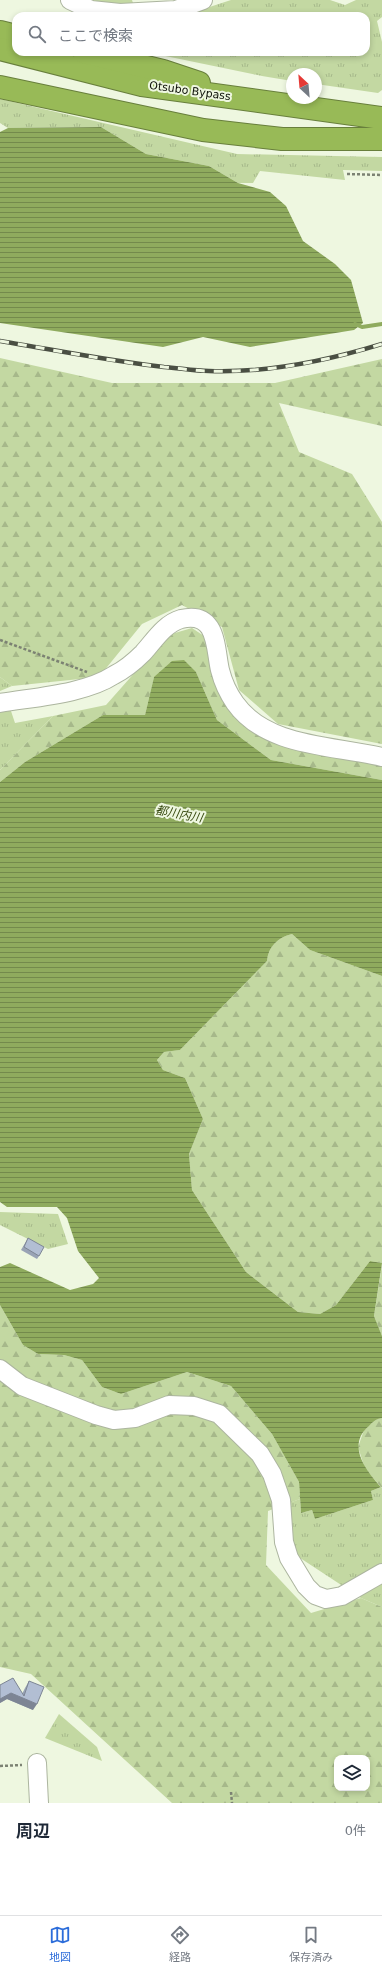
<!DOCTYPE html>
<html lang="ja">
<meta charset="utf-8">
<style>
:root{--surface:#fff;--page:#f6f6f7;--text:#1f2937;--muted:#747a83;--line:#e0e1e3;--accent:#2c6dda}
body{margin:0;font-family:"DejaVu Sans","Noto Sans JP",sans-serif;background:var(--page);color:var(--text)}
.controls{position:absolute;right:12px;bottom:12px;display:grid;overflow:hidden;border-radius:8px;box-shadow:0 2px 6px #0003}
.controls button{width:36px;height:36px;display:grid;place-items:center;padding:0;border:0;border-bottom:1px solid var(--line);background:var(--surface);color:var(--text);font:20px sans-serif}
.compass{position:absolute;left:286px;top:68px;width:36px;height:36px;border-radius:50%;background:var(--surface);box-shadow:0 2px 6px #0003;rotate:334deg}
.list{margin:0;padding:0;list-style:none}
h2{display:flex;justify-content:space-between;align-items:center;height:52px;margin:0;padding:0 16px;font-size:17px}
h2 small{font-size:13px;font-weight:400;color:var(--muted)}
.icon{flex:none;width:22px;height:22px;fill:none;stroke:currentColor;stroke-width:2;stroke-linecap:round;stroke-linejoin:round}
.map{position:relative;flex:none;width:382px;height:1803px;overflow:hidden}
.search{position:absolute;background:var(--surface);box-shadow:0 2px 6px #0003;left:12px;right:12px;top:12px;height:44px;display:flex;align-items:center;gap:10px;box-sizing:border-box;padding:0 14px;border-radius:12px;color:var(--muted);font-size:15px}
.sheet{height:112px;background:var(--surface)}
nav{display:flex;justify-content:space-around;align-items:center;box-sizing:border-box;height:56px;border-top:1px solid var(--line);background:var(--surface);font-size:11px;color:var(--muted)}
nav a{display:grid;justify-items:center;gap:2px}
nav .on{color:var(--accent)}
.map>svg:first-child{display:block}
.grass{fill:url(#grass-tufts)}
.forest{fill:url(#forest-firs);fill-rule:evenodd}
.water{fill:url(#water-rules)}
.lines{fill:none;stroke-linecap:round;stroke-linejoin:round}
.stream{stroke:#8fab5e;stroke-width:4}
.minor-casing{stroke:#acb59f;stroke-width:20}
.highway-casing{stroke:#687f3c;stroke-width:24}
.path{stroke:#7c8273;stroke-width:2.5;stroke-dasharray:3 2;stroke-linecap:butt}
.minor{stroke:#fff;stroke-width:18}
.highway{stroke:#98ba57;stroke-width:22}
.rail-casing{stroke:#4a4f43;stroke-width:4.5}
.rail{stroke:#eef7e0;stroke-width:3;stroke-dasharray:9;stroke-linecap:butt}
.wall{fill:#99a3b5}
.shaded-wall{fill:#7d8594}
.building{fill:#b2bed3;stroke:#7d8594}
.labels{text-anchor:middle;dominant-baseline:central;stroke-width:4;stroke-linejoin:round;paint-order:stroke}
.street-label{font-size:11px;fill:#0f120a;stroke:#eef7e0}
.water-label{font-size:12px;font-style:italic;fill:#36480f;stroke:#eef7e0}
</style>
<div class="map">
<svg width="382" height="1803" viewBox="0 0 382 1803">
<defs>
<pattern id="grass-tufts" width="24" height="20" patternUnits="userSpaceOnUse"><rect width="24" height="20" fill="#c3d8a2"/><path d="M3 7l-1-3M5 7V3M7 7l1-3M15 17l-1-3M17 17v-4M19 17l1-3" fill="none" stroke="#a6b88a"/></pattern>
<pattern id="forest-firs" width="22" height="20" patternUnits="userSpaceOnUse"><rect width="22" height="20" fill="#c3d8a2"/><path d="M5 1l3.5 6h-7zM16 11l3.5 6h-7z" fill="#a6b88a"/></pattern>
<pattern id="water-rules" width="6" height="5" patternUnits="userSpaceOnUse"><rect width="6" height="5" fill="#8fab5e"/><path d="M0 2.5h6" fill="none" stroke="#738a4c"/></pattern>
</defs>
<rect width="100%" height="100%" fill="#eef7e0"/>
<g class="grass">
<path d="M 84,0 L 132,0 L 133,3 L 94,7 Z"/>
<path d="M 231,0 L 330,0 L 345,5 L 356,0 L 382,0 L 382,17 L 377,21 L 382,42 L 382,90 L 378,93 L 316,84 L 316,74 L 292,74 L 292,81 L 262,76 L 146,52 L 366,52 L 366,16 L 182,16 Z"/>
<path d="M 0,99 L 237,154 L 382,157 L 382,171 L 343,170 L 345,180 L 260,171 L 253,183 L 238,183 L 209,166 L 146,154 L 101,127 L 8,128 L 0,123 Z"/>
<path d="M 0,677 L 12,686 L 0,691 Z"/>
<path d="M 10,708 L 15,723 L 53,716 L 0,770 L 0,710 Z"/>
<path d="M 0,1212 L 58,1214 L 68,1244 L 48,1249 L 0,1225 Z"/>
<path d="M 381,1487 L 382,1488 L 382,1607 L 361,1598 L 294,1554 L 286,1504 L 300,1499 L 301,1513 L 312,1510 L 315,1519 L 373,1500 L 371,1491 Z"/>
<path d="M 59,1714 L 97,1747 L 102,1761 L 45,1738 Z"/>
</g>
<g class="forest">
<path d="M 0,358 L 112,383 L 275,383 L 382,359 L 382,426 L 279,403 L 299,452 L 352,474 L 382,522 L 382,744 L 278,724 L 239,690 L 222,627 L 182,605 L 142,624 L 99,677 L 12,686 L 0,677 Z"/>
<path d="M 192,628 L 207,638 L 216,682 L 234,716 L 288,746 L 382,766 L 382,780 L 271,760 L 217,720 L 196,672 L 154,677 L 145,715 L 103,715 L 25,762 L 0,782 L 0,770 L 53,716 L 106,705 L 168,635 Z"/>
<path d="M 292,934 L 310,950 L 382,976 L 382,1263 L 370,1261 L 336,1305 L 320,1314 L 298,1312 L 246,1272 L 192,1190 L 189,1154 L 203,1119 L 185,1078 L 163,1070 L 157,1060 L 164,1052 L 180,1050 L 267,961 C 268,947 278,937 292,934 Z"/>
<path d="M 382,1265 L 382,1336 L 374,1316 Z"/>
<path d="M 0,1305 L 23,1345 L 38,1354 L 64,1355 L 82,1360 L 102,1387 L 121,1394 L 187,1372 L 231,1386 L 272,1434 L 299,1482 L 300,1499 L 268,1511 L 266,1565 L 311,1613 L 361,1598 L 382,1607 L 382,1803 L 172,1803 L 31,1674 L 0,1667 ZM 337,1758 L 367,1758 L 367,1788 L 337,1788 Z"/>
<path d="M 378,1418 L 382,1418 L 382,1488 L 365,1469 L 358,1447 L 364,1430 Z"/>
</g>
<g class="water">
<path d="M 101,127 L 146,154 L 209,166 L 238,183 L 270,192 L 286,206 L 303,241 L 335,264 L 351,280 L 363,323 L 354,330 L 250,347 L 203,337 L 163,347 L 0,323 L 0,132 L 8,128 Z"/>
<path d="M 184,660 L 196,672 L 217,720 L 271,760 L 382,780 L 382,976 L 310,950 L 292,934 C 278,937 268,947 267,961 L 180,1050 L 164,1052 L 157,1060 L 163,1070 L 185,1078 L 203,1119 L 189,1154 L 192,1190 L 246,1272 L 298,1312 L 320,1314 L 336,1305 L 370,1261 L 382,1263 L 374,1316 L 382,1336 L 382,1418 C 377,1418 373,1422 369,1426 C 346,1445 366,1471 381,1487 L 371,1491 L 373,1500 L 315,1519 L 312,1510 L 301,1513 L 299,1482 L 272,1434 L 231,1386 L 187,1372 L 121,1394 L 102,1387 L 82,1360 L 64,1355 L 38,1354 L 23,1345 L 0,1305 L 0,1267 L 10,1263 L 70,1290 L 93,1284 L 99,1278 L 78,1251 L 67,1218 L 57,1207 L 7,1207 L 0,1202 L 0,782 L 25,762 L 103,715 L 145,715 L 154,677 L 172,661 Z"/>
</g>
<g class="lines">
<path class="stream" d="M 355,324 L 362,327 L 382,324"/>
<g class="minor-casing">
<g id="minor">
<path d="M 70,0 L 91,10 L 120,13 L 176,10 L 203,0"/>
<path d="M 0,703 C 35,697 85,694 114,675 C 124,670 135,661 143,653 C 154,641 164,624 181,619 C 218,610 215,649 220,670 C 223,682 228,693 235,703 C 267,748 334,745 382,757"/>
<path d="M 0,1369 L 22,1386 L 96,1415 L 114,1420 L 135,1418 L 169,1405 L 194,1406 L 219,1414 L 260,1454 L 272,1474 L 281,1500 L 284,1542 L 289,1558 L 306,1586 L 315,1595 L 326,1599 L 342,1596 L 382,1573"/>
<path d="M 37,1763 L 39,1803"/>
</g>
</g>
<g class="highway-casing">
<g id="highway">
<path d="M 0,32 L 16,36"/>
<path d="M 0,49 L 142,85 L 382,118"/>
<path d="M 84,52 L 163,71 L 199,83"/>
<path d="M 0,87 L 203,130 L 282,139 L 382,139"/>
</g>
</g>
<g class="path">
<path d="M 347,174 L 382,175"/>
<path d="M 0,640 L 87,672"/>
<path d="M 0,1766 L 22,1765"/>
<path d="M 231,1792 L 232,1803"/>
</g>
<use href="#minor" class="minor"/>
<use href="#highway" class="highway"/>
<g class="rail-casing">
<path id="rail" d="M 0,341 C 55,350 109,361 164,367 C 179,368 194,371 209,371 C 268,373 327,361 382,344"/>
</g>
<use href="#rail" class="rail"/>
</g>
<g class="wall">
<path d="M 28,1238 L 39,1256 L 37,1259 L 21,1250 Z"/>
<path d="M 29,1681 L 33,1710 L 7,1699 L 0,1703 L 0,1685 L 22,1694 L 25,1688 Z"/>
</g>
<path class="shaded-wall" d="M 11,1693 L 37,1704 L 33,1710 L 7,1699 L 0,1703 L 0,1699 Z"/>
<g class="building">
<path d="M 28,1238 L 44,1247 L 39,1256 L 24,1247 Z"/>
<path d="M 13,1678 L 24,1696 L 29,1681 L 44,1687 L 37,1704 L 11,1693 L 0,1699 L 0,1685 Z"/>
</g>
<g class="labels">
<g class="street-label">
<text transform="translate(190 91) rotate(8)">Otsubo Bypass</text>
</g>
<g class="water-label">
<text transform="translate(179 814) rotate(10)">都川内川</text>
</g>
</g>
</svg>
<div class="controls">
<button><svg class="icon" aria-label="layers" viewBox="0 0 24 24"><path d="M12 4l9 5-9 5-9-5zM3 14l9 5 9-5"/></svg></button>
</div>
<svg class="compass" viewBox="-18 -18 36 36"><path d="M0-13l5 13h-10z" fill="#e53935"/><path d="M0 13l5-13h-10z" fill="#747a83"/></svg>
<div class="search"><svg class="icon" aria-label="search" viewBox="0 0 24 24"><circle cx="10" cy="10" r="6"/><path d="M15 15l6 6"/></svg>ここで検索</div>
</div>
<section class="sheet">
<h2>周辺<small>0件</small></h2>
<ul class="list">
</ul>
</section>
<nav>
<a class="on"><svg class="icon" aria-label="map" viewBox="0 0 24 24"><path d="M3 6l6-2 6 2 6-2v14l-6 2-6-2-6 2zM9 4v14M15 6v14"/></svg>地図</a>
<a><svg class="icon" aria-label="directions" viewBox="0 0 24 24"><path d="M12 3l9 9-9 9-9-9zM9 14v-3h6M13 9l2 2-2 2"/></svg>経路</a>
<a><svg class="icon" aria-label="saved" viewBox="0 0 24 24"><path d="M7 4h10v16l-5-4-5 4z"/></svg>保存済み</a>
</nav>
